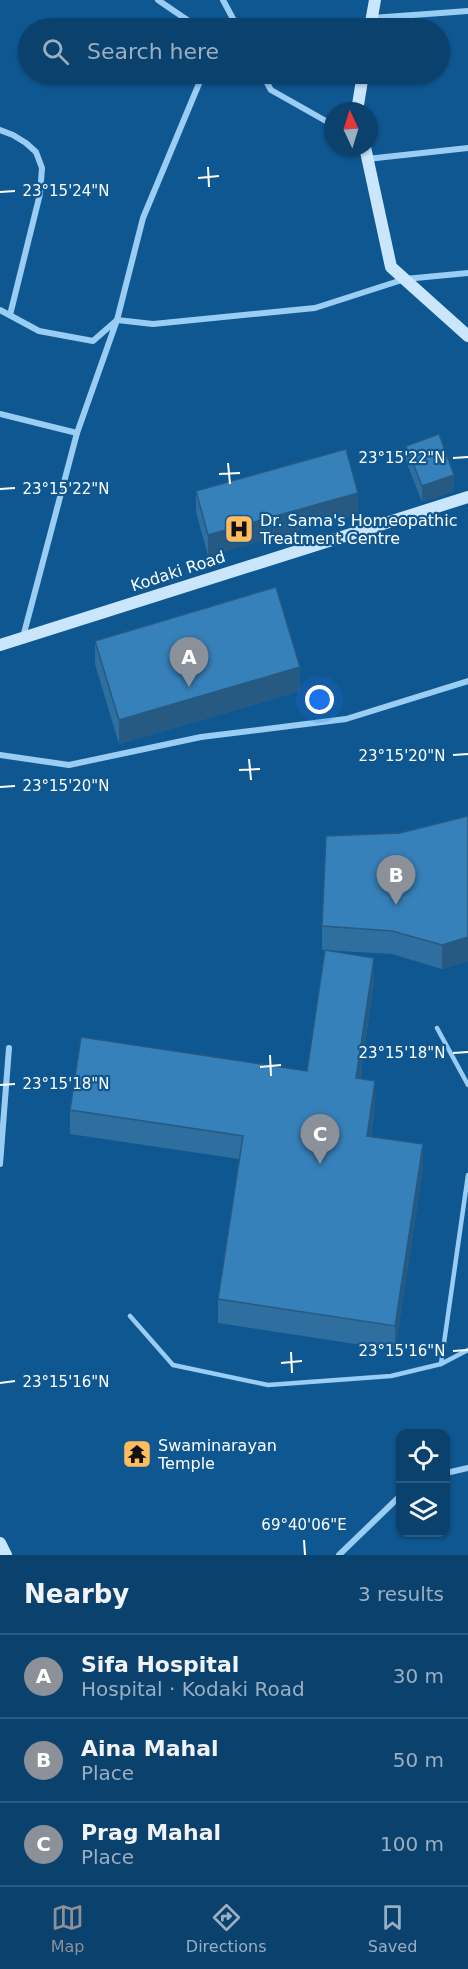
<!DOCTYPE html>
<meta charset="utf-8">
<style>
:root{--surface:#0b416d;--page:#194c75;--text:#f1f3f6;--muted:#9aafc2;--line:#2b5a80;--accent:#8c9099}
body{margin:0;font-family:"DejaVu Sans",sans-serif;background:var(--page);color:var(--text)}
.controls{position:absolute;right:18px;bottom:18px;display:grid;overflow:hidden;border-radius:12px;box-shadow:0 2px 4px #0004}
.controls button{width:54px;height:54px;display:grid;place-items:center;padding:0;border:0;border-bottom:2px solid var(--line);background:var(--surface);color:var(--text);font:30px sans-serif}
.compass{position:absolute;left:324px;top:102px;width:54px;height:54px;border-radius:50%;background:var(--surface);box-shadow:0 2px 4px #0004;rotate:356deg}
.you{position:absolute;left:320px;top:700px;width:21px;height:21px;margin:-15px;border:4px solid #fff;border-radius:50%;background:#1a73e8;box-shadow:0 0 0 9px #1a73e833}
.badge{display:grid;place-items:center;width:39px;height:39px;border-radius:50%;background:var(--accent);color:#fff;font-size:20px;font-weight:700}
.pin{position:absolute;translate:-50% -50px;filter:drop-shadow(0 2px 3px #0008)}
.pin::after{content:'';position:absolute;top:32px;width:21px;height:18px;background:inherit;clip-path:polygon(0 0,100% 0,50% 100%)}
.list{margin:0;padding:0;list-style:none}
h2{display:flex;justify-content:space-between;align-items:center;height:78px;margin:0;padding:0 24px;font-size:26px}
h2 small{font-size:20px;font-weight:400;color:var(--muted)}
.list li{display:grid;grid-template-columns:39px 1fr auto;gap:18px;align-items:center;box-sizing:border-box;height:84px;padding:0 24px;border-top:2px solid var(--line)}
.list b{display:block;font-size:22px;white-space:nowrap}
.list p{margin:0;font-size:20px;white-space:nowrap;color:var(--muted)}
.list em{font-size:20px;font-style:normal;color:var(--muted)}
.icon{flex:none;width:33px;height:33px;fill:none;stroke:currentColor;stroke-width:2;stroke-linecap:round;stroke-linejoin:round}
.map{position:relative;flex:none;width:468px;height:1555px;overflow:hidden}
.search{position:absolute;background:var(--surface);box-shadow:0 2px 4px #0004;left:18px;right:18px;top:18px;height:66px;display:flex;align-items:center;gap:15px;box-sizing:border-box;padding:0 21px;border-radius:33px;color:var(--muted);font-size:22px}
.sheet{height:330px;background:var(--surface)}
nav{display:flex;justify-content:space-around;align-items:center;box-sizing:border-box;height:84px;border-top:2px solid var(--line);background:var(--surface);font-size:16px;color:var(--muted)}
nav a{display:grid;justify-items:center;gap:3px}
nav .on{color:var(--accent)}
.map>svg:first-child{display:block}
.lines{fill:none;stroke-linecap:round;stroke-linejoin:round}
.lane{stroke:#9acdf4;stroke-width:4.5}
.street{stroke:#9acdf4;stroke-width:6}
.secondary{stroke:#c9e6fd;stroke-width:12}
.wall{fill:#2f6fa0}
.shaded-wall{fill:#265a82}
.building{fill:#3781ba;stroke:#265a82;stroke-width:1.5}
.ticks{fill:none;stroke:#fff;stroke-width:2}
.labels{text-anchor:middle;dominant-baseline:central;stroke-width:4.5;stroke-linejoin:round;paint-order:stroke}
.poi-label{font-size:16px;fill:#fff;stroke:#0f5791;text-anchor:start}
.street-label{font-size:16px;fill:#fff;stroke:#0f5791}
.ticks-label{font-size:15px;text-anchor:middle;fill:#fff;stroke:#0f5791;stroke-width:4.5;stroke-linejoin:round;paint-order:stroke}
</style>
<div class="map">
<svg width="468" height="1555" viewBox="0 0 468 1555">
<rect width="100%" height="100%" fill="#0f5791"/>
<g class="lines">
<g class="lane">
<path d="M 437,1028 L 468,1085"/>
<path d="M 130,1316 L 173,1365 L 268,1385 L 391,1376 L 441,1364 L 468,1350"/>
<path d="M 441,1364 L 468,1175"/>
</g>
<g class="street">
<path d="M 158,0 L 199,28"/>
<path d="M 223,0 L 238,28"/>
<path d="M 372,18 L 468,11"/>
<path d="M 262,74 L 271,90 L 333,125"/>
<path d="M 0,130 L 13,135 L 26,143 L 36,152 L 42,168 L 40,194 L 10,315"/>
<path d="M 367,159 L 468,148"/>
<path d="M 0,310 L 39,331 L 93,341 L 117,320 L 153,324 L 315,308 L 405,279 L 468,273"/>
<path d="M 0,414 L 77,433"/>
<path d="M 23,637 L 77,433 L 117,320 L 143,218 L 203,74"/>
<path d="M 0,755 L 69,765 L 201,737 L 346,719 L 468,681"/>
<path d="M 0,1164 L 9,1048"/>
<path d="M 446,1473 L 468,1468"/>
<path d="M 339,1555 L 400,1496"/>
</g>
<g class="secondary">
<path d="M 370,28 L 375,0"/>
<path d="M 357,111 L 363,74"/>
<path d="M 365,147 L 391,267 L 468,336"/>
<path d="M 0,645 L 468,497"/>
<path d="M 0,1543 L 6,1555"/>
</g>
</g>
<g class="wall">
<path d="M 406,446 L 454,491 L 422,502 L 406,461 Z"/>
<path d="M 196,491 L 358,514 L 208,556 L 196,512 Z"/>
<path d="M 95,641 L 300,691 L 119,744 L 95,664 Z"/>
<path d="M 468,816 L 468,961 L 442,969 L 392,954 L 322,950 L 322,926 L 400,833 Z"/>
<path d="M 374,981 L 360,1079 L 375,1105 L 371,1136 L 423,1168 L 395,1350 L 218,1323 L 218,1299 L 239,1159 L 70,1134 L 70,1110 L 307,1071 Z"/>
</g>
<g class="shaded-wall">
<path d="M 454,475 L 454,491 L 422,502 L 422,486 Z"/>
<path d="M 358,493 L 358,514 L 208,556 L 208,535 Z"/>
<path d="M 300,667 L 300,691 L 119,744 L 119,720 Z"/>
<path d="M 468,937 L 468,961 L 442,969 L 442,945 Z"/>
<path d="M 374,958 L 374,981 L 356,1102 L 356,1078 Z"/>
<path d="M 375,1081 L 375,1105 L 367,1159 L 367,1136 Z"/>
<path d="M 423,1144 L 423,1168 L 395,1350 L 395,1326 Z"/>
</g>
<g class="building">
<path d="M 439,434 L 454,475 L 422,486 L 406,446 Z"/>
<path d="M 346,449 L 358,493 L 208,535 L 196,491 Z"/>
<path d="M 276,587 L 300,667 L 119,720 L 95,641 Z"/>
<path d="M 468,816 L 468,937 L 442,945 L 392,931 L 322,926 L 326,836 L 400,833 Z"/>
<path d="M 325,950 L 374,958 L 356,1078 L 375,1081 L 367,1136 L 423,1144 L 395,1326 L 218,1299 L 243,1136 L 70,1110 L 81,1037 L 307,1071 Z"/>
</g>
<path class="ticks" d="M 208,167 L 209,187M 198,178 L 219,176M 0,192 L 15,191M 453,458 L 468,457M 228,463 L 230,484M 219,474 L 240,473M 0,489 L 15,488M 453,755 L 468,754M 249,759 L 251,780M 239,770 L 260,769M 0,787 L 15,786M 453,1053 L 468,1052M 270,1055 L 271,1076M 260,1067 L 281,1065M 0,1085 L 15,1084M 453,1351 L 468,1350M 291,1352 L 292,1373M 281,1363 L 302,1361M 0,1383 L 15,1381M 304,1540 L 305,1555"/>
<defs>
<g id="hospital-square" transform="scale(1.5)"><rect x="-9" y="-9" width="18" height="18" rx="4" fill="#ffbd5d" stroke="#0f5791"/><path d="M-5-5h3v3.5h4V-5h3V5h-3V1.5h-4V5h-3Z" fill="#111"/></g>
<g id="temple-square" transform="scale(1.5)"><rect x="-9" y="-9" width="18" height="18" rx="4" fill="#ffbd5d" stroke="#0f5791"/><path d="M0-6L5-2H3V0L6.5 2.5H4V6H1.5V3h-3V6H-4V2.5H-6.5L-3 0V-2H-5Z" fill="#111"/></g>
</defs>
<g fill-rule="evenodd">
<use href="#hospital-square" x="239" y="529"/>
<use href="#temple-square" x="137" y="1454"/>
</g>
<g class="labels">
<g class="poi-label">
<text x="260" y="520">Dr. Sama's Homeopathic<tspan x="260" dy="18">Treatment Centre</tspan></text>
<text x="158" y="1445">Swaminarayan<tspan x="158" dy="18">Temple</tspan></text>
</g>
<g class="street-label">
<text transform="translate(178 571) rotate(-18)">Kodaki Road</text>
</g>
</g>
<g class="ticks-label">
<text x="66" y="196">23°15'24"N</text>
<text x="402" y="463">23°15'22"N</text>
<text x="66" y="494">23°15'22"N</text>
<text x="402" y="761">23°15'20"N</text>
<text x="66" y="791">23°15'20"N</text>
<text x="402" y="1058">23°15'18"N</text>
<text x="66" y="1089">23°15'18"N</text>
<text x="402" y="1356">23°15'16"N</text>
<text x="66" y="1387">23°15'16"N</text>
<text x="304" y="1530">69°40'06"E</text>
</g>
</svg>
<div class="controls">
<button><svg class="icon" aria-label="locate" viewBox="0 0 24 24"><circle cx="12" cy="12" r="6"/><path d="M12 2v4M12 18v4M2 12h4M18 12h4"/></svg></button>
<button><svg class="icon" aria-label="layers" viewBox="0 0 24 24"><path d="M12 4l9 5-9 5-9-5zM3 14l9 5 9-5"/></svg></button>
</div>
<svg class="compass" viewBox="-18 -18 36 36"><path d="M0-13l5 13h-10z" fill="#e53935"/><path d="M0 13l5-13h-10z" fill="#9aafc2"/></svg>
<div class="you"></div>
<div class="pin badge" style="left:189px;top:687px">A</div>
<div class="pin badge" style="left:396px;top:905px">B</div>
<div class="pin badge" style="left:320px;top:1164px">C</div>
<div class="search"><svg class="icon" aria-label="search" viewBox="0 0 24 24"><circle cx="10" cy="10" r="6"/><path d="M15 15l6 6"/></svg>Search here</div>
</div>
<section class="sheet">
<h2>Nearby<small>3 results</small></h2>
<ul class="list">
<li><span class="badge">A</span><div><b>Sifa Hospital</b><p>Hospital · Kodaki Road</p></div><em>30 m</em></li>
<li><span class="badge">B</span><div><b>Aina Mahal</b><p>Place</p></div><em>50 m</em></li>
<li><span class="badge">C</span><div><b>Prag Mahal</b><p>Place</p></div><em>100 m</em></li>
</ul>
</section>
<nav>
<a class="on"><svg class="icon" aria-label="map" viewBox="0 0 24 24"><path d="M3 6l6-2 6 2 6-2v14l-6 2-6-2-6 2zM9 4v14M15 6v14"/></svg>Map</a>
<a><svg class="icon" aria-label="directions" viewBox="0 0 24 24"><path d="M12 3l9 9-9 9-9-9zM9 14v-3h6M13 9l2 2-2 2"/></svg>Directions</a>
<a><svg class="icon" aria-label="saved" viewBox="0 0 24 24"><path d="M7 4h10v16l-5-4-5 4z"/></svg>Saved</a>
</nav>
